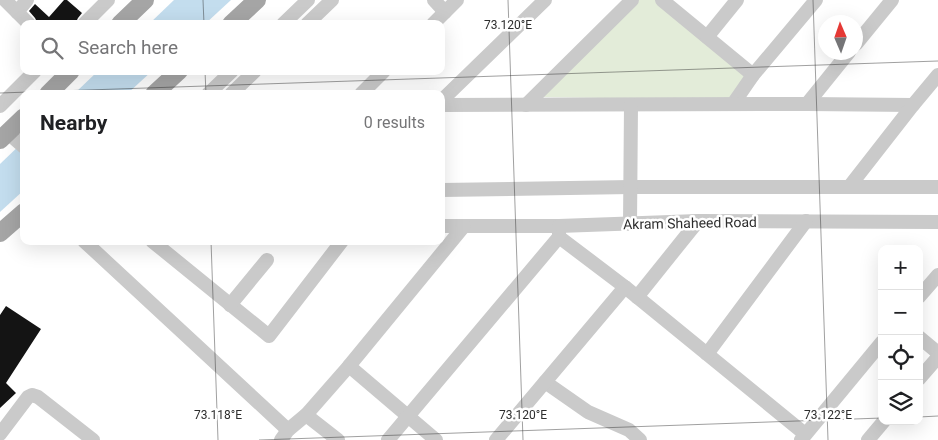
<!DOCTYPE html>
<meta charset="utf-8">
<style>
:root{--surface:#fff;--page:#f6f6f6;--text:#202124;--muted:#757577;--line:#e0e0e0}
body{margin:0;font-family:Roboto,sans-serif;background:var(--page);color:var(--text)}
.controls{position:absolute;right:15px;bottom:15px;display:grid;overflow:hidden;border-radius:10px;box-shadow:0 5px 20px #0002}
.controls button{width:45px;height:45px;display:grid;place-items:center;padding:0;border:0;border-bottom:1px solid var(--line);background:var(--surface);color:var(--text);font:25px sans-serif}
.compass{position:absolute;left:818px;top:15px;width:45px;height:45px;border-radius:50%;background:var(--surface);box-shadow:0 5px 20px #0002;rotate:358deg}
.list{margin:0;padding:0;list-style:none}
h2{display:flex;justify-content:space-between;align-items:center;height:65px;margin:0;padding:0 20px;font-size:21px}
h2 small{font-size:16px;font-weight:400;color:var(--muted)}
.icon{flex:none;width:28px;height:28px;fill:none;stroke:currentColor;stroke-width:2;stroke-linecap:round;stroke-linejoin:round}
.map{position:relative;flex:none;width:938px;height:440px;overflow:hidden}
.search{position:absolute;background:var(--surface);box-shadow:0 5px 20px #0002;left:20px;top:20px;width:425px;height:55px;display:flex;align-items:center;gap:12px;box-sizing:border-box;padding:0 18px;border-radius:10px;color:var(--muted);font-size:19px}
.panel{position:absolute;background:var(--surface);box-shadow:0 5px 20px #0002;left:20px;top:90px;width:425px;height:155px;border-radius:10px}
.map>svg:first-child{display:block}
.green{fill:#e3ecd9}
.water{fill:#c3ddee}
.building{fill:#141414}
.lines{fill:none;stroke-linecap:round;stroke-linejoin:round}
.minor{stroke:#cacaca;stroke-width:14}
.major{stroke:#a5a5a5;stroke-width:18}
.ticks{fill:none;stroke:#2d2d2d;stroke-width:1;stroke-opacity:0.45}
.labels{text-anchor:middle;dominant-baseline:central;stroke-width:5;stroke-linejoin:round;paint-order:stroke}
.street-label{font-size:14px;fill:#2d2d2d;stroke:#fff}
.ticks-label{font-size:12px;text-anchor:middle;fill:#2d2d2d;stroke:#fff;stroke-width:5;stroke-linejoin:round;paint-order:stroke}
</style>
<div class="map">
<svg width="938" height="440" viewBox="0 0 938 440">
<rect width="100%" height="100%" fill="#fff"/>
<path class="green" d="M 637,0 L 657,0 L 747,74 L 730,100 L 538,97 Z"/>
<g class="water">
<path d="M 174,0 L 231,0 L 205,24 L 149,24 Z"/>
<path d="M 98,71 L 152,71 L 127,94 L 74,94 Z"/>
<path d="M 24,141 L 24,190 L 0,212 L 0,164 Z"/>
</g>
<g class="building">
<path d="M 64,0 L 67,0 L 82,13 L 78,18 L 75,24 L 38,24 L 35,18 L 29,11 L 35,4 L 49,17 Z"/>
<path d="M 6,306 L 41,329 L 6,383 L 16,393 L 0,408 L 0,315 Z"/>
</g>
<g class="lines">
<g class="minor">
<path d="M 5,0 L 29,24"/>
<path d="M 434,0 L 445,12"/>
<path d="M 662,0 L 753,75"/>
<path d="M 17,12 L 27,0"/>
<path d="M 84,24 L 108,0"/>
<path d="M 283,24 L 308,0"/>
<path d="M 307,24 L 332,0"/>
<path d="M 433,24 L 457,0"/>
<path d="M 707,37 L 737,0"/>
<path d="M 856,44 L 892,0"/>
<path d="M 208,94 L 232,71"/>
<path d="M 231,94 L 255,71"/>
<path d="M 361,94 L 384,71"/>
<path d="M 441,101 L 545,0"/>
<path d="M 733,104 L 753,75 L 816,0"/>
<path d="M 807,104 L 849,52"/>
<path d="M 441,105 L 807,104 L 913,105"/>
<path d="M 526,105 L 632,0"/>
<path d="M 0,106 L 35,71"/>
<path d="M 8,133 L 24,147"/>
<path d="M 849,187 L 913,105 L 938,75"/>
<path d="M 441,190 L 631,187 L 938,187"/>
<path d="M 630,224 L 631,105"/>
<path d="M 441,226 L 559,226 L 698,221 L 938,222"/>
<path d="M 559,226 L 559,237 L 625,287 L 805,434"/>
<path d="M 84,241 L 288,430"/>
<path d="M 152,241 L 269,336 L 342,241"/>
<path d="M 637,297 L 698,221"/>
<path d="M 919,297 L 938,275"/>
<path d="M 230,305 L 267,260"/>
<path d="M 919,337 L 938,353"/>
<path d="M 707,354 L 806,221"/>
<path d="M 349,366 L 436,440"/>
<path d="M 919,379 L 938,357"/>
<path d="M 545,382 L 588,412 L 629,430 L 640,440"/>
<path d="M 306,415 L 338,440"/>
<path d="M 0,434 L 28,397 L 32,395 L 38,397 L 93,440"/>
<path d="M 281,440 L 288,430 L 306,415 L 349,366 L 464,226"/>
<path d="M 388,440 L 559,237"/>
<path d="M 496,440 L 625,287"/>
<path d="M 801,440 L 882,342"/>
<path d="M 868,440 L 884,421"/>
</g>
<g class="major">
<path d="M 120,24 L 145,0"/>
<path d="M 231,24 L 257,0"/>
<path d="M 48,94 L 71,71"/>
<path d="M 154,94 L 179,71"/>
<path d="M 0,140 L 24,117"/>
<path d="M 0,233 L 24,212"/>
</g>
</g>
<path class="ticks" d="M 203,0 L 204,24M 508,0 L 523,440M 813,0 L 828,440M 205,71 L 206,94M 0,93 L 938,61M 211,241 L 218,440M 919,417 L 938,416M 259,440 L 882,418"/>
<g class="labels">
<g class="street-label">
<text transform="translate(690 223) rotate(-1)">Akram Shaheed Road</text>
</g>
</g>
<g class="ticks-label">
<text x="508" y="29">73.120°E</text>
<text x="218" y="419">73.118°E</text>
<text x="523" y="419">73.120°E</text>
<text x="828" y="419">73.122°E</text>
</g>
</svg>
<div class="controls">
<button>+</button>
<button>−</button>
<button><svg class="icon" aria-label="locate" viewBox="0 0 24 24"><circle cx="12" cy="12" r="6"/><path d="M12 2v4M12 18v4M2 12h4M18 12h4"/></svg></button>
<button><svg class="icon" aria-label="layers" viewBox="0 0 24 24"><path d="M12 4l9 5-9 5-9-5zM3 14l9 5 9-5"/></svg></button>
</div>
<svg class="compass" viewBox="-18 -18 36 36"><path d="M0-13l5 13h-10z" fill="#e53935"/><path d="M0 13l5-13h-10z" fill="#757577"/></svg>
<div class="search"><svg class="icon" aria-label="search" viewBox="0 0 24 24"><circle cx="10" cy="10" r="6"/><path d="M15 15l6 6"/></svg>Search here</div>
<section class="panel">
<h2>Nearby<small>0 results</small></h2>
<ul class="list">
</ul>
</section>
</div>
